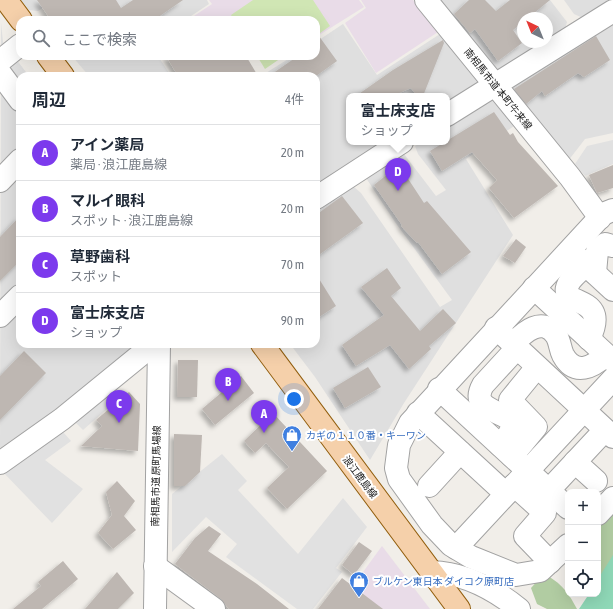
<!DOCTYPE html>
<html lang="ja">
<meta charset="utf-8">
<style>
:root{--surface:#fff;--page:#f6f6f7;--text:#1f2937;--muted:#747a83;--line:#e0e1e3;--accent:#7c3aed}
body{margin:0;font-family:"Asap Condensed","Noto Sans JP",sans-serif;background:var(--page);color:var(--text)}
.controls{position:absolute;right:12px;bottom:12px;display:grid;overflow:hidden;border-radius:8px;box-shadow:0 4px 16px #0002}
.controls button{width:36px;height:36px;display:grid;place-items:center;padding:0;border:0;border-bottom:1px solid var(--line);background:var(--surface);color:var(--text);font:20px sans-serif}
.compass{position:absolute;left:517px;top:12px;width:36px;height:36px;border-radius:50%;background:var(--surface);box-shadow:0 4px 16px #0002;rotate:317deg}
.you{position:absolute;left:294px;top:399px;width:14px;height:14px;margin:-10px;border:3px solid #fff;border-radius:50%;background:#1a73e8;box-shadow:0 0 0 6px #1a73e833}
.badge{display:grid;place-items:center;width:26px;height:26px;border-radius:50%;background:var(--accent);color:#fff;font-size:13px;font-weight:700}
.pin{position:absolute;translate:-50% -33px;filter:drop-shadow(0 1px 2px #0008)}
.pin::after{content:'';position:absolute;top:21px;width:14px;height:12px;background:inherit;clip-path:polygon(0 0,100% 0,50% 100%)}
.popup{position:absolute;left:346px;top:93px;width:104px;height:52px;box-sizing:border-box;display:grid;place-content:center;border-radius:8px;background:var(--surface);filter:drop-shadow(0 1px 3px #0005);font-size:13px;white-space:nowrap;color:var(--muted)}
.popup b{font-size:15px;color:var(--text)}
.popup::after{content:'';position:absolute;left:50%;top:100%;margin-left:-8px;border:8px solid transparent;border-top-color:var(--surface)}
.list{margin:0;padding:0;list-style:none}
h2{display:flex;justify-content:space-between;align-items:center;height:52px;margin:0;padding:0 16px;font-size:17px}
h2 small{font-size:13px;font-weight:400;color:var(--muted)}
.list li{display:grid;grid-template-columns:26px 1fr auto;gap:12px;align-items:center;box-sizing:border-box;height:56px;padding:0 16px;border-top:1px solid var(--line)}
.list b{display:block;font-size:15px;white-space:nowrap}
.list p{margin:0;font-size:13px;white-space:nowrap;color:var(--muted)}
.list em{font-size:13px;font-style:normal;color:var(--muted)}
.icon{flex:none;width:22px;height:22px;fill:none;stroke:currentColor;stroke-width:2;stroke-linecap:round;stroke-linejoin:round}
.map{position:relative;flex:none;width:613px;height:609px;overflow:hidden}
.search{position:absolute;background:var(--surface);box-shadow:0 4px 16px #0002;left:16px;top:16px;width:304px;height:44px;display:flex;align-items:center;gap:10px;box-sizing:border-box;padding:0 14px;border-radius:12px;color:var(--muted);font-size:15px}
.panel{position:absolute;background:var(--surface);box-shadow:0 4px 16px #0002;left:16px;top:72px;width:304px;height:276px;border-radius:12px}
.map>svg:first-child{display:block}
.residential{fill:#dfdfdf}
.industrial{fill:#e9dce8}
.grass{fill:#d0e6b4}
.forest{fill:#b1cca2}
.pitch{fill:#8fd8b7}
.parking{fill:#e1e1e1}
.building{fill:#beb7b2;filter:url(#shadow)}
.lines{fill:none;stroke-linecap:round;stroke-linejoin:round}
.minor-casing{stroke:#a2a2a2;stroke-width:24}
.major-casing{stroke:#925e0d;stroke-width:24}
.minor{stroke:#fff;stroke-width:22}
.major{stroke:#f5d0aa;stroke-width:22}
.labels{text-anchor:middle;dominant-baseline:central;stroke-width:4;stroke-linejoin:round;paint-order:stroke}
.street-label{font-size:10px;fill:#212121;stroke:#fff}
.shop-label{font-size:10px;fill:#366cbe;stroke:#fff;text-anchor:start}
</style>
<div class="map">
<svg width="613" height="609" viewBox="0 0 613 609">
<defs>
<filter id="shadow"><feDropShadow dx="-3.5" dy="3.5" stdDeviation="2" flood-color="#0004"/></filter>
</defs>
<rect width="100%" height="100%" fill="#f1eee9"/>
<g class="residential">
<path d="M 21,0 L 55,0 L 38,11 L 29,10 Z"/>
<path d="M 76,0 L 207,0 L 209,4 L 185,20 L 45,20 Z"/>
<path d="M 440,0 L 550,0 L 567,22 L 565,29 L 547,40 L 547,18 L 523,18 L 523,42 L 543,42 L 496,71 Z"/>
<path d="M 564,0 L 611,0 L 583,18 L 574,14 Z"/>
<path d="M 1,23 L 3,42 L 29,76 L 20,76 L 20,344 L 139,344 L 48,415 L 0,448 Z"/>
<path d="M 613,23 L 613,133 L 585,139 L 568,161 L 509,87 Z"/>
<path d="M 343,24 L 377,75 L 440,34 L 480,83 L 447,103 L 447,96 L 349,96 L 349,142 L 385,142 L 316,185 L 316,76 L 261,76 L 293,56 L 316,56 L 316,42 Z"/>
<path d="M 493,99 L 514,126 L 466,159 L 513,235 L 404,403 L 370,460 L 315,377 L 290,344 L 316,344 L 316,210 L 354,187 L 361,193 L 440,307 L 452,300 L 395,222 L 366,178 L 404,154 L 436,196 L 446,190 L 418,154 L 415,146 L 422,142 L 447,142 L 447,127 Z"/>
</g>
<g class="industrial">
<path d="M 209,0 L 359,0 L 364,7 L 316,37 L 316,20 L 188,20 L 212,4 Z"/>
<path d="M 361,0 L 413,0 L 438,32 L 376,73 L 345,23 L 366,8 Z"/>
<path d="M 382,546 L 430,609 L 336,609 Z"/>
</g>
<g class="grass">
<path d="M 253,0 L 313,0 L 330,26 L 316,36 L 316,20 L 234,20 L 231,15 Z"/>
<path d="M 257,56 L 284,56 L 265,69 Z"/>
</g>
<g class="forest">
<path d="M 613,505 L 613,582 L 597,598 L 588,594 L 598,594 L 598,522 Z"/>
<path d="M 548,576 C 563,585 569,594 577,609 L 547,609 L 537,604 L 531,588 L 540,578 Z"/>
</g>
<path class="pitch" d="M 613,555 L 613,609 L 579,609 L 589,594 L 598,594 L 598,579 Z"/>
<g class="parking">
<path d="M 72,56 L 158,56 L 171,76 L 89,76 Z"/>
<path d="M 613,140 L 613,164 L 585,176 L 575,164 L 587,146 Z"/>
<path d="M 112,390 L 119,398 L 83,430 L 75,422 Z"/>
<path d="M 63,432 L 71,441 L 45,460 L 83,489 L 52,523 L 3,472 Z"/>
<path d="M 222,454 L 247,481 L 238,490 L 298,554 L 343,498 L 367,527 L 336,568 L 342,572 L 313,609 L 297,609 L 226,557 L 237,544 L 206,517 L 172,552 L 172,494 Z"/>
</g>
<g class="building">
<path d="M 37,0 L 116,0 L 121,8 L 133,0 L 183,0 L 154,20 L 51,20 Z"/>
<path d="M 469,0 L 485,0 L 496,11 L 510,0 L 550,0 L 528,18 L 523,18 L 523,22 L 513,30 L 522,43 L 498,61 L 475,29 L 470,33 L 454,14 Z"/>
<path d="M 316,32 L 337,61 L 316,76 L 269,76 L 298,56 L 316,56 Z"/>
<path d="M 596,36 L 610,60 L 584,77 L 578,73 L 545,96 L 542,91 L 526,104 L 514,89 Z"/>
<path d="M 443,40 L 444,43 L 423,96 L 417,96 L 411,88 L 392,96 L 356,96 L 393,70 Z"/>
<path d="M 166,56 L 246,56 L 258,76 L 178,76 Z"/>
<path d="M 494,112 L 510,135 L 513,133 L 518,142 L 558,186 L 514,218 L 489,188 L 497,180 L 472,152 L 442,171 L 430,151 Z"/>
<path d="M 399,165 L 424,203 L 427,201 L 471,252 L 442,274 L 418,242 L 417,243 L 401,226 L 402,225 L 374,185 Z"/>
<path d="M 613,165 L 613,188 L 597,193 L 589,175 Z"/>
<path d="M 342,196 L 363,223 L 316,257 L 316,215 Z"/>
<path d="M 20,216 L 20,261 L 0,281 L 0,237 Z"/>
<path d="M 516,239 L 526,247 L 515,263 L 503,256 Z"/>
<path d="M 387,268 L 401,288 L 391,296 L 420,331 L 443,309 L 456,323 L 429,346 L 431,349 L 409,369 L 390,345 L 356,366 L 342,345 L 384,315 L 361,287 Z"/>
<path d="M 316,274 L 336,306 L 316,319 Z"/>
<path d="M 24,351 L 46,373 L 0,420 L 0,376 Z"/>
<path d="M 178,360 L 198,360 L 197,397 L 177,397 Z"/>
<path d="M 368,367 L 381,387 L 345,408 L 333,388 Z"/>
<path d="M 241,376 L 254,393 L 215,425 L 202,409 Z"/>
<path d="M 129,392 L 140,404 L 138,451 L 81,446 L 102,426 L 96,420 Z"/>
<path d="M 273,413 L 327,471 L 287,509 L 267,488 L 289,467 L 266,443 L 255,453 L 244,441 Z"/>
<path d="M 174,434 L 202,435 L 200,472 L 185,486 L 174,486 Z"/>
<path d="M 117,481 L 135,501 L 124,516 L 136,530 L 113,549 L 98,533 L 112,515 L 106,492 Z"/>
<path d="M 209,526 L 221,534 L 208,551 L 257,584 L 289,609 L 229,609 L 221,599 L 175,564 L 195,538 Z"/>
<path d="M 359,542 L 372,551 L 354,575 L 342,565 Z"/>
<path d="M 63,561 L 78,579 L 42,609 L 13,609 L 41,586 L 38,582 Z"/>
<path d="M 117,572 L 134,593 L 118,609 L 85,609 Z"/>
<path d="M 342,578 L 383,609 L 318,609 Z"/>
</g>
<g class="lines">
<g class="minor-casing">
<g id="minor">
<path d="M 426,0 L 570,177 L 600,218"/>
<path d="M 0,61 L 20,45"/>
<path d="M 0,73 L 20,100"/>
<path d="M 447,115 L 613,11"/>
<path d="M 0,181 L 20,160"/>
<path d="M 316,198 L 402,142"/>
<path d="M 575,255 L 613,290"/>
<path d="M 586,265 C 581,270 574,275 570,281 C 552,310 613,291 589,339"/>
<path d="M 595,273 L 597,251 L 605,244 L 613,246"/>
<path d="M 534,288 L 613,361"/>
<path d="M 0,316 L 20,296"/>
<path d="M 496,328 L 613,437"/>
<path d="M 513,344 C 524,332 542,316 556,335 C 560,341 560,349 563,355 C 575,377 593,367 606,355"/>
<path d="M 439,389 L 568,508"/>
<path d="M 418,413 L 506,494"/>
<path d="M 500,445 C 540,405 463,421 483,385 L 517,348"/>
<path d="M 512,456 L 536,427 L 510,400 L 537,367"/>
<path d="M 575,462 L 596,481"/>
<path d="M 0,463 L 62,419 L 154,344"/>
<path d="M 514,485 L 545,513 L 525,536 L 550,562"/>
<path d="M 429,486 L 460,452"/>
<path d="M 549,490 L 605,430"/>
<path d="M 598,514 L 613,498"/>
<path d="M 568,545 L 540,571 L 516,575 L 471,557 L 451,545 L 432,525 L 399,479 L 396,468 L 399,445 L 410,423 L 603,214 L 613,210"/>
<path d="M 456,548 L 613,379"/>
<path d="M 155,566 L 214,609"/>
<path d="M 432,572 C 465,573 494,589 519,609"/>
<path d="M 155,609 L 159,344"/>
</g>
</g>
<g class="major-casing">
<g id="major">
<path d="M 6,0 L 21,20"/>
<path d="M 48,56 L 63,76"/>
<path d="M 262,344 L 459,609"/>
</g>
</g>
<use href="#minor" class="minor"/>
<use href="#major" class="major"/>
</g>
<defs>
<g id="shop-pin" transform="scale(1)"><path d="M0 17L-7.5 6A9.5 9.5 0 1 1 7.5 6Z" fill="#3f7fe0" stroke="#fff"/><path d="M-5-2.5h2.3a2.7 3.5 0 0 1 5.4 0H5L5.5 6h-11ZM-1.5-2.5h3a1.5 2.3 0 0 0-3 0Z" fill="#fff"/></g>
</defs>
<g fill-rule="evenodd">
<use href="#shop-pin" x="292" y="435"/>
<use href="#shop-pin" x="359" y="581"/>
</g>
<g class="labels">
<g class="street-label">
<text transform="translate(498 89) rotate(51)">南相馬市道 本町牛来線</text>
<text transform="translate(156 476) rotate(-89)">南相馬市道 原町馬場線</text>
<text transform="translate(360 477) rotate(53)">浪江鹿島線</text>
</g>
<g class="shop-label">
<text x="306" y="435">カギの１１０番・キーワン</text>
<text x="373" y="581">ブルケン東日本 ダイコク原町店</text>
</g>
</g>
</svg>
<div class="controls">
<button>+</button>
<button>−</button>
<button><svg class="icon" aria-label="locate" viewBox="0 0 24 24"><circle cx="12" cy="12" r="6"/><path d="M12 2v4M12 18v4M2 12h4M18 12h4"/></svg></button>
</div>
<svg class="compass" viewBox="-18 -18 36 36"><path d="M0-13l5 13h-10z" fill="#e53935"/><path d="M0 13l5-13h-10z" fill="#747a83"/></svg>
<div class="you"></div>
<div class="pin badge" style="left:264px;top:433px">A</div>
<div class="pin badge" style="left:228px;top:401px">B</div>
<div class="pin badge" style="left:119px;top:423px">C</div>
<div class="pin badge" style="left:398px;top:191px">D</div>
<div class="popup"><b>富士床支店</b>ショップ</div>
<div class="search"><svg class="icon" aria-label="search" viewBox="0 0 24 24"><circle cx="10" cy="10" r="6"/><path d="M15 15l6 6"/></svg>ここで検索</div>
<section class="panel">
<h2>周辺<small>4件</small></h2>
<ul class="list">
<li><span class="badge">A</span><div><b>アイン薬局</b><p>薬局 · 浪江鹿島線</p></div><em>20 m</em></li>
<li><span class="badge">B</span><div><b>マルイ眼科</b><p>スポット · 浪江鹿島線</p></div><em>20 m</em></li>
<li><span class="badge">C</span><div><b>草野歯科</b><p>スポット</p></div><em>70 m</em></li>
<li><span class="badge">D</span><div><b>富士床支店</b><p>ショップ</p></div><em>90 m</em></li>
</ul>
</section>
</div>
